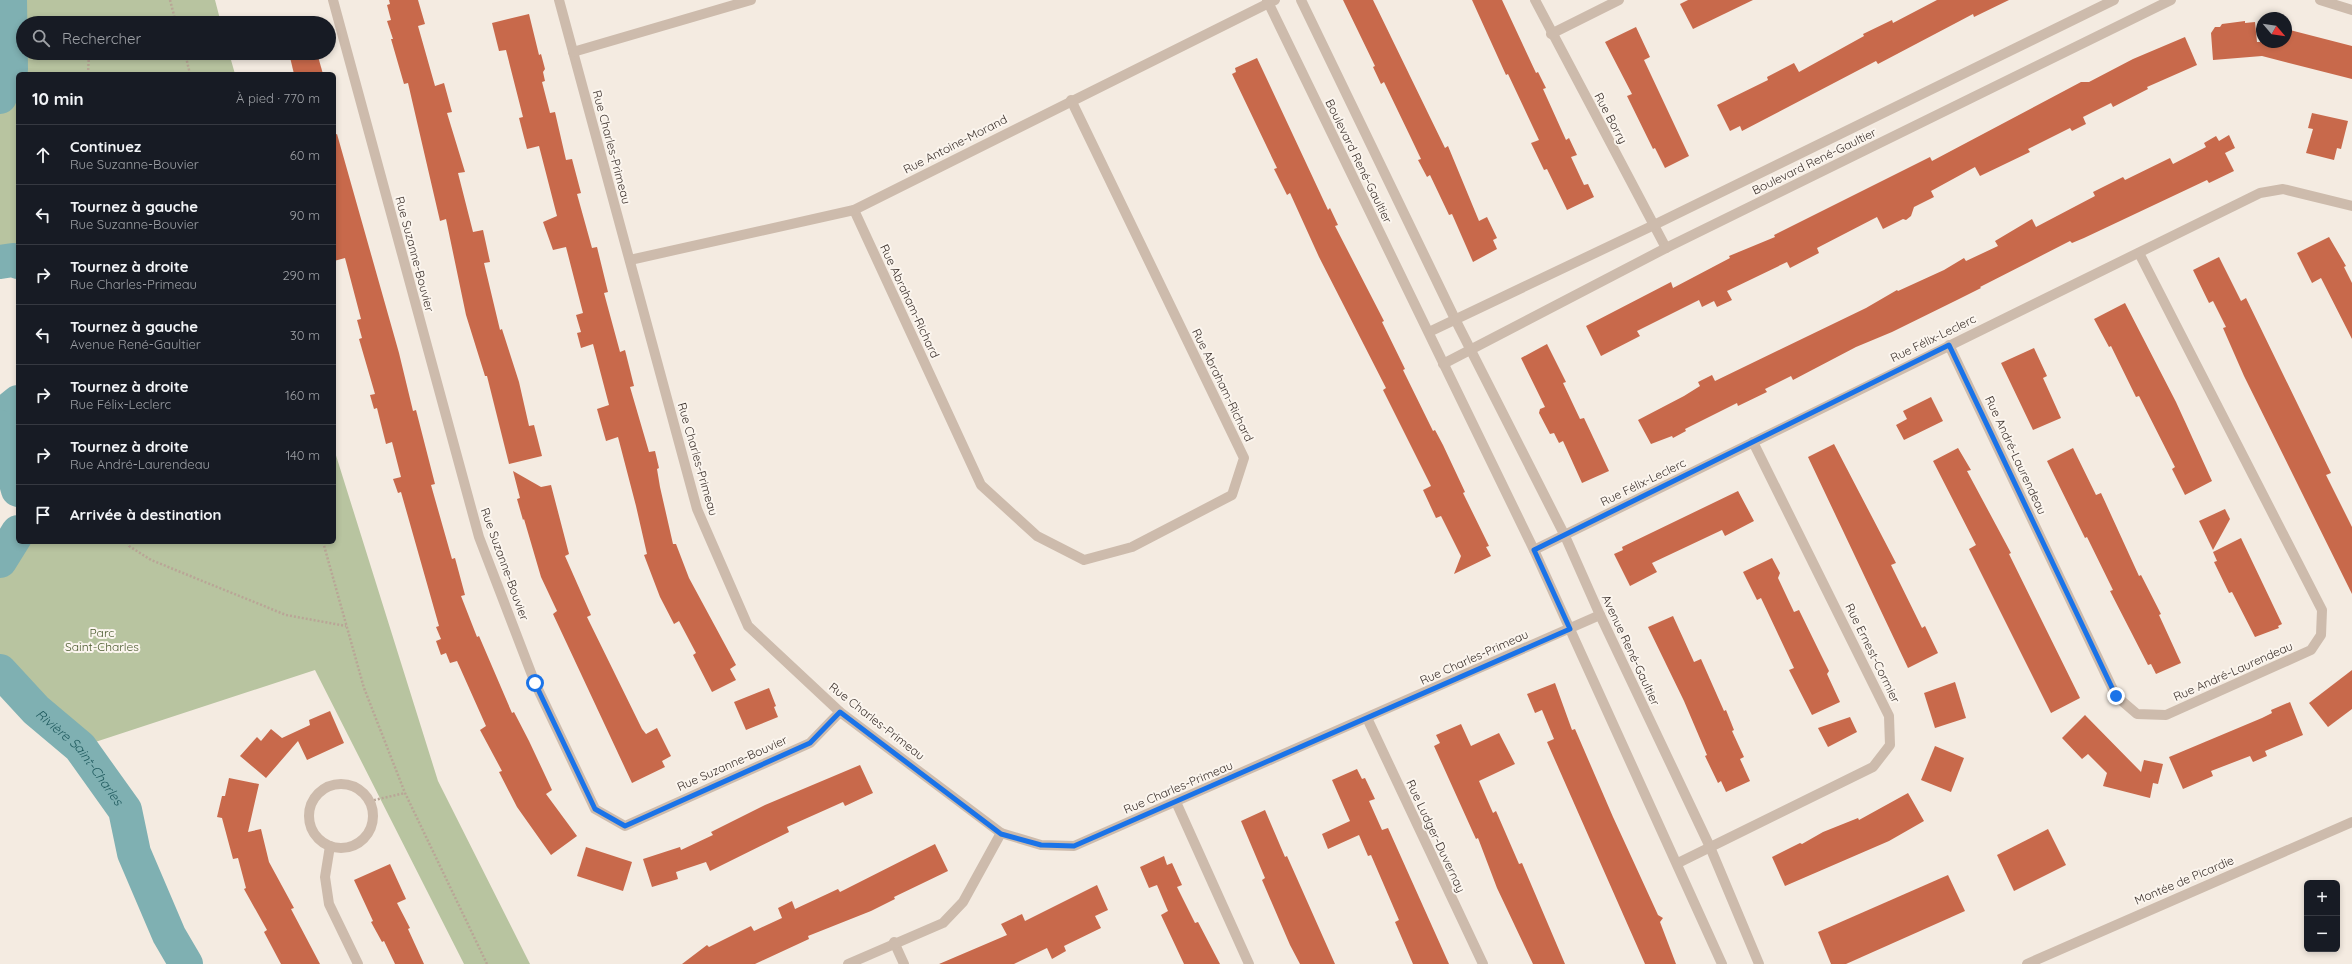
<!DOCTYPE html>
<html lang="fr">
<meta charset="utf-8">
<style>
:root{--surface:#171b24;--page:#242831;--text:#f1f3f6;--muted:#9ea1a6;--line:#363941}
body{margin:0;font-family:Quicksand,sans-serif;background:var(--page);color:var(--text)}
.controls{position:absolute;right:12px;bottom:12px;display:grid;overflow:hidden;border-radius:6px;box-shadow:0 2px 6px #0003}
.controls button{width:36px;height:36px;display:grid;place-items:center;padding:0;border:0;border-bottom:1px solid var(--line);background:var(--surface);color:var(--text);font:20px sans-serif}
.compass{position:absolute;left:2256px;top:12px;width:36px;height:36px;border-radius:50%;background:var(--surface);box-shadow:0 2px 6px #0003;rotate:119deg}
.stop{position:absolute;width:12px;height:12px;margin:-9px;border:3px solid #1a73e8;border-radius:50%;background:#fff}
.stop.end{background:#1a73e8;border-color:#fff;box-shadow:0 1px 4px #0008}
.list{margin:0;padding:0;list-style:none}
h2{display:flex;justify-content:space-between;align-items:center;height:52px;margin:0;padding:0 16px;font-size:17px}
h2 small{font-size:13px;font-weight:400;color:var(--muted)}
.list li{display:grid;grid-template-columns:26px 1fr auto;gap:12px;align-items:center;box-sizing:border-box;height:60px;padding:0 16px;border-top:1px solid var(--line)}
.list b{display:block;font-size:15px;white-space:nowrap}
.list p{margin:0;font-size:13px;white-space:nowrap;color:var(--muted)}
.list em{font-size:13px;font-style:normal;color:var(--muted)}
.icon{flex:none;width:22px;height:22px;fill:none;stroke:currentColor;stroke-width:2;stroke-linecap:round;stroke-linejoin:round}
.map{position:relative;flex:none;width:2352px;height:964px;overflow:hidden}
.search{position:absolute;background:var(--surface);box-shadow:0 2px 6px #0003;left:16px;top:16px;width:320px;height:44px;display:flex;align-items:center;gap:10px;box-sizing:border-box;padding:0 14px;border-radius:22px;color:var(--muted);font-size:15px}
.panel{position:absolute;background:var(--surface);box-shadow:0 2px 6px #0003;left:16px;top:72px;width:320px;height:472px;border-radius:6px}
.map>svg:first-child{display:block}
.green{fill:#b8c4a0}
.lines{fill:none;stroke-linecap:round;stroke-linejoin:round}
.river{stroke:#7fb0b2;stroke-width:34}
.building{fill:#c8694b}
.path{stroke:#b9a596;stroke-width:2.5;stroke-dasharray:2 2;stroke-linecap:butt}
.minor{stroke:#cdbbac;stroke-width:10}
.route{stroke:#1a73e8;stroke-width:5}
.labels{text-anchor:middle;dominant-baseline:central;stroke-width:4;stroke-linejoin:round;paint-order:stroke}
.street-label{font-size:12px;fill:#3b302b;stroke:#fbf5ee}
.park-label{font-size:12px;fill:#4a5a2e;stroke:#fbf5ee}
.water-label{font-size:13px;font-style:italic;fill:#1f5a5e;stroke:#fbf5ee}
</style>
<div class="map">
<svg width="2352" height="964" viewBox="0 0 2352 964">
<rect width="100%" height="100%" fill="#f4ebe1"/>
<g class="green">
<path d="M 10,0 L 215,0 L 221,23 L 23,23 L 23,53 L 229,53 L 235,74 L 18,74 L 18,262 L 13,260 L 0,262 L 0,97 L 11,69 Z"/>
<path d="M 18,402 L 18,490 L 0,427 L 0,417 Z"/>
<path d="M 334,449 L 438,781 L 530,964 L 464,964 L 315,670 L 80,747 L 36,710 L 0,671 L 0,561 L 18,532 L 18,542 L 334,542 Z"/>
</g>
<g class="lines">
<g class="river">
<path d="M 0,97 L 11,69 L 10,0"/>
<path d="M 0,262 L 13,260 L 18,262"/>
<path d="M 0,417 L 18,402"/>
<path d="M 0,427 L 18,490"/>
<path d="M 0,561 L 18,532"/>
<path id="s1" d="M 0,671 L 36,710 L 80,747 L 125,810 L 134,853 L 169,935 L 186,964"/>
</g>
</g>
<g class="building">
<path d="M 389,0 L 418,0 L 425,24 L 418,26 L 435,86 L 444,83 L 452,112 L 447,113 L 465,172 L 458,173 L 473,232 L 483,230 L 490,262 L 484,263 L 500,330 L 502,329 L 519,382 L 529,426 L 534,425 L 542,456 L 509,464 L 487,376 L 485,376 L 466,315 L 446,219 L 440,221 L 408,83 L 404,84 L 391,39 L 393,39 L 387,21 L 391,20 L 387,5 L 390,4 Z"/>
<path d="M 1343,0 L 1373,0 L 1445,148 L 1448,146 L 1479,221 L 1487,217 L 1497,238 L 1493,240 L 1497,249 L 1473,262 L 1452,214 L 1449,215 L 1430,175 L 1427,177 L 1418,160 L 1421,159 L 1411,138 L 1384,82 L 1381,84 L 1373,67 L 1375,66 Z"/>
<path d="M 1472,0 L 1502,0 L 1536,73 L 1538,72 L 1546,88 L 1543,89 L 1566,140 L 1569,138 L 1577,155 L 1571,157 L 1584,185 L 1588,184 L 1594,197 L 1567,210 L 1547,169 L 1544,170 L 1531,143 L 1539,140 L 1508,74 L 1506,75 Z"/>
<path d="M 1688,0 L 1753,0 L 1693,29 L 1680,4 Z"/>
<path d="M 1937,0 L 2009,0 L 1974,17 L 1973,14 L 1878,64 L 1876,61 L 1742,131 L 1740,126 L 1730,131 L 1717,105 L 1768,80 L 1767,77 L 1794,63 L 1799,72 L 1864,36 L 1863,34 L 1892,20 L 1893,23 Z"/>
<path d="M 529,14 L 539,55 L 541,54 L 545,69 L 543,72 L 545,81 L 542,82 L 550,113 L 555,112 L 566,160 L 572,159 L 581,193 L 577,194 L 592,248 L 597,247 L 608,292 L 604,293 L 620,352 L 625,350 L 634,386 L 630,387 L 649,452 L 655,451 L 659,468 L 657,469 L 660,487 L 673,544 L 676,544 L 689,578 L 736,665 L 730,669 L 736,680 L 712,692 L 693,655 L 696,653 L 679,621 L 674,624 L 660,597 L 644,555 L 647,554 L 636,506 L 618,437 L 606,441 L 597,409 L 609,405 L 593,344 L 581,348 L 577,333 L 581,332 L 576,315 L 583,313 L 566,247 L 553,250 L 543,222 L 557,216 L 539,146 L 527,149 L 519,118 L 523,117 L 506,50 L 499,51 L 492,23 Z"/>
<path d="M 2245,21 L 2245,23 L 2255,22 L 2257,42 L 2286,42 L 2286,29 L 2352,46 L 2352,79 L 2262,56 L 2213,60 L 2211,33 L 2215,27 L 2220,27 L 2222,24 Z"/>
<path d="M 1636,27 L 1650,57 L 1644,60 L 1689,156 L 1665,168 L 1655,148 L 1653,149 L 1627,96 L 1632,94 L 1605,42 Z"/>
<path d="M 2185,37 L 2197,65 L 2147,87 L 2148,89 L 2113,107 L 2111,103 L 2083,117 L 2086,124 L 2072,131 L 2070,128 L 2028,149 L 2030,152 L 1980,176 L 1975,167 L 1931,191 L 1934,197 L 1914,207 L 1911,216 L 1906,220 L 1903,219 L 1883,229 L 1877,217 L 1817,248 L 1819,253 L 1790,268 L 1787,262 L 1727,291 L 1732,300 L 1717,307 L 1714,301 L 1702,307 L 1699,300 L 1637,331 L 1640,336 L 1601,356 L 1586,326 L 1671,282 L 1673,288 L 1730,258 L 1729,256 L 1775,237 L 1774,235 L 1930,157 L 1932,161 L 2081,82 L 2089,82 L 2133,59 Z"/>
<path d="M 289,53 L 317,53 L 323,74 L 294,74 Z"/>
<path d="M 1257,58 L 1328,210 L 1330,208 L 1338,225 L 1335,226 L 1384,321 L 1382,322 L 1405,369 L 1403,370 L 1433,431 L 1435,430 L 1443,445 L 1465,492 L 1463,493 L 1489,546 L 1486,547 L 1491,556 L 1454,574 L 1461,556 L 1441,516 L 1436,518 L 1423,490 L 1431,486 L 1383,390 L 1386,388 L 1319,257 L 1290,193 L 1287,195 L 1274,169 L 1277,168 L 1232,74 L 1236,72 L 1235,68 Z"/>
<path d="M 2312,113 L 2348,121 L 2341,149 L 2337,148 L 2334,160 L 2306,153 L 2313,129 L 2308,128 Z"/>
<path d="M 337,134 L 399,353 L 413,411 L 416,410 L 435,484 L 431,485 L 452,559 L 455,558 L 465,595 L 461,596 L 477,637 L 479,636 L 512,713 L 514,712 L 529,741 L 552,790 L 546,794 L 577,836 L 551,855 L 517,807 L 499,772 L 502,771 L 480,730 L 486,726 L 457,661 L 450,663 L 446,653 L 441,655 L 436,641 L 441,639 L 436,627 L 439,626 L 401,492 L 398,493 L 393,479 L 401,477 L 392,442 L 386,444 L 377,408 L 374,409 L 370,395 L 375,394 L 359,339 L 362,338 L 357,320 L 361,319 L 345,258 L 334,261 L 334,135 Z"/>
<path d="M 2229,135 L 2235,148 L 2225,153 L 2234,171 L 2209,183 L 2207,180 L 2084,238 L 2072,243 L 2070,241 L 1980,287 L 1981,288 L 1957,300 L 1892,332 L 1856,347 L 1793,380 L 1791,376 L 1765,389 L 1767,392 L 1738,406 L 1737,403 L 1685,429 L 1686,431 L 1673,438 L 1672,436 L 1651,444 L 1638,420 L 1684,396 L 1700,386 L 1698,382 L 1712,375 L 1715,381 L 1866,308 L 1897,290 L 1898,291 L 1944,270 L 1964,258 L 1966,261 L 1998,246 L 1995,241 L 2032,219 L 2036,227 L 2095,196 L 2093,192 L 2123,177 L 2125,180 L 2170,158 L 2173,164 L 2206,147 L 2204,143 L 2216,136 L 2219,141 Z"/>
<path d="M 2329,237 L 2346,266 L 2344,267 L 2352,283 L 2352,339 L 2321,278 L 2312,283 L 2297,253 Z"/>
<path d="M 2219,257 L 2241,301 L 2246,298 L 2331,473 L 2326,475 L 2352,527 L 2352,594 L 2244,376 L 2223,328 L 2226,327 L 2213,301 L 2209,303 L 2193,270 Z"/>
<path d="M 2125,303 L 2176,402 L 2212,481 L 2185,495 L 2172,469 L 2175,467 L 2139,396 L 2136,397 L 2111,346 L 2109,347 L 2094,319 Z"/>
<path d="M 1547,344 L 1566,382 L 1563,383 L 1580,419 L 1584,418 L 1609,471 L 1582,483 L 1563,441 L 1559,443 L 1554,433 L 1550,434 L 1539,413 L 1540,409 L 1545,407 L 1521,358 Z"/>
<path d="M 2034,348 L 2047,376 L 2043,378 L 2061,418 L 2033,430 L 2001,363 Z"/>
<path d="M 1931,397 L 1943,421 L 1904,440 L 1896,425 L 1907,419 L 1903,411 Z"/>
<path d="M 1834,444 L 1896,563 L 1891,565 L 1922,628 L 1925,626 L 1938,653 L 1908,668 L 1808,457 Z"/>
<path d="M 1958,448 L 1971,470 L 1967,471 L 2011,553 L 2009,554 L 2080,698 L 2051,713 L 1969,549 L 1976,545 L 1933,461 Z"/>
<path d="M 2073,448 L 2096,495 L 2101,493 L 2139,576 L 2141,575 L 2161,614 L 2159,615 L 2181,663 L 2156,674 L 2151,664 L 2148,665 L 2110,591 L 2113,590 L 2087,537 L 2085,538 L 2047,461 Z"/>
<path d="M 513,471 L 541,487 L 551,485 L 569,554 L 565,556 L 591,615 L 587,617 L 642,729 L 646,734 L 657,728 L 671,756 L 662,761 L 665,767 L 632,783 L 553,614 L 557,611 L 541,577 L 524,519 L 523,520 L 517,499 L 520,498 Z"/>
<path d="M 1738,491 L 1754,521 L 1725,536 L 1722,530 L 1652,563 L 1657,572 L 1630,586 L 1614,554 L 1623,550 L 1622,547 Z"/>
<path d="M 2225,509 L 2230,519 L 2213,550 L 2199,521 Z"/>
<path d="M 2241,538 L 2282,624 L 2278,626 L 2279,628 L 2255,637 L 2232,592 L 2229,593 L 2214,562 L 2217,561 L 2213,552 Z"/>
<path d="M 1772,558 L 1780,573 L 1778,578 L 1794,612 L 1799,610 L 1821,655 L 1829,671 L 1827,674 L 1840,702 L 1812,715 L 1789,670 L 1794,668 L 1761,598 L 1757,600 L 1743,572 Z"/>
<path d="M 1673,616 L 1694,662 L 1701,659 L 1724,711 L 1726,710 L 1734,730 L 1732,731 L 1744,757 L 1740,759 L 1750,781 L 1726,792 L 1721,781 L 1718,783 L 1705,756 L 1707,755 L 1684,701 L 1648,627 Z"/>
<path d="M 2352,670 L 2352,709 L 2328,727 L 2309,703 Z"/>
<path d="M 1955,682 L 1966,718 L 1935,728 L 1924,693 Z"/>
<path d="M 1555,683 L 1572,730 L 1575,729 L 1613,817 L 1658,915 L 1663,918 L 1660,922 L 1676,964 L 1645,964 L 1547,742 L 1554,739 L 1542,710 L 1535,713 L 1527,694 Z"/>
<path d="M 769,688 L 776,706 L 774,707 L 778,717 L 746,730 L 734,702 Z"/>
<path d="M 2290,702 L 2303,735 L 2265,751 L 2267,756 L 2253,762 L 2250,756 L 2211,771 L 2213,776 L 2183,789 L 2169,757 L 2262,718 L 2272,713 L 2271,710 Z"/>
<path d="M 330,711 L 344,743 L 307,760 L 298,741 L 266,778 L 240,756 L 257,737 L 261,741 L 271,729 L 282,738 L 310,725 L 309,720 Z"/>
<path d="M 2085,715 L 2141,772 L 2144,760 L 2163,764 L 2158,784 L 2153,783 L 2150,798 L 2103,786 L 2107,773 L 2088,754 L 2082,759 L 2062,738 Z"/>
<path d="M 1850,717 L 1857,732 L 1828,747 L 1818,728 Z"/>
<path d="M 1461,724 L 1471,746 L 1499,733 L 1515,764 L 1479,781 L 1493,813 L 1496,811 L 1519,864 L 1522,863 L 1565,964 L 1533,964 L 1497,888 L 1478,838 L 1476,839 L 1434,746 L 1440,743 L 1436,735 Z"/>
<path d="M 1935,746 L 1964,758 L 1951,792 L 1921,780 Z"/>
<path d="M 860,765 L 873,793 L 845,806 L 843,802 L 787,827 L 789,832 L 710,871 L 706,862 L 676,872 L 678,879 L 652,887 L 643,859 L 680,847 L 681,850 L 713,835 L 711,832 L 765,805 Z"/>
<path d="M 1357,769 L 1362,779 L 1365,778 L 1375,799 L 1369,801 L 1382,830 L 1388,828 L 1449,964 L 1413,964 L 1395,922 L 1399,920 L 1371,855 L 1368,856 L 1359,835 L 1328,849 L 1322,834 L 1350,821 L 1332,780 Z"/>
<path d="M 229,778 L 259,784 L 248,832 L 261,829 L 269,862 L 294,908 L 291,909 L 320,964 L 281,964 L 264,932 L 267,930 L 244,889 L 246,888 L 238,858 L 233,859 L 222,818 L 217,817 L 222,796 L 225,796 Z"/>
<path d="M 1908,793 L 1924,821 L 1889,841 L 1785,886 L 1772,857 L 1800,843 L 1802,844 L 1823,832 L 1858,818 L 1859,820 Z"/>
<path d="M 1265,810 L 1285,857 L 1287,856 L 1335,964 L 1300,964 L 1290,945 L 1262,880 L 1265,878 L 1241,821 Z"/>
<path d="M 2048,829 L 2066,865 L 2014,891 L 1997,855 Z"/>
<path d="M 935,844 L 948,871 L 894,897 L 895,899 L 871,911 L 808,936 L 809,939 L 755,964 L 682,964 L 707,945 L 709,947 L 751,926 L 754,931 L 782,918 L 778,908 L 792,901 L 795,909 L 838,889 L 840,892 Z"/>
<path d="M 586,847 L 632,862 L 623,891 L 577,876 Z"/>
<path d="M 1164,856 L 1167,865 L 1172,863 L 1182,885 L 1177,887 L 1195,923 L 1198,922 L 1220,964 L 1184,964 L 1161,915 L 1168,911 L 1157,885 L 1149,888 L 1140,867 Z"/>
<path d="M 390,864 L 406,899 L 397,903 L 410,928 L 408,929 L 424,964 L 395,964 L 384,941 L 382,942 L 371,922 L 373,921 L 354,880 Z"/>
<path d="M 1948,875 L 1965,911 L 1846,964 L 1831,964 L 1818,932 Z"/>
<path d="M 1097,885 L 1108,910 L 1095,916 L 1101,928 L 1064,946 L 1066,951 L 1052,959 L 1047,948 L 1014,964 L 939,964 L 1007,935 L 1001,924 L 1022,914 L 1025,921 Z"/>
</g>
<g class="lines">
<g class="path">
<path d="M 170,0 L 176,23"/>
<path d="M 91,23 L 91,20"/>
<path d="M 185,53 L 190,74"/>
<path d="M 88,74 L 89,53"/>
<path d="M 128,542 L 129,546 L 151,560 L 286,615 L 346,626"/>
<path d="M 323,542 L 364,688 L 405,793 L 487,964"/>
<path d="M 370,801 L 405,793"/>
</g>
<g class="minor">
<path d="M 333,0 L 479,537 L 535,683 L 595,809 L 625,826 L 810,743 L 840,712"/>
<path d="M 559,0 L 697,509 L 748,626 L 840,712 L 1001,833 L 1041,845 L 1074,846 L 1600,615"/>
<path d="M 1267,0 L 1534,550 L 1722,964"/>
<path d="M 1301,0 L 1455,319 L 1565,536 L 1600,615 L 1710,847 L 1759,964"/>
<path d="M 1535,0 L 1666,248"/>
<path d="M 2320,0 L 2352,10"/>
<path d="M 1551,34 L 1619,0"/>
<path d="M 573,52 L 751,0"/>
<path d="M 854,210 L 981,485 L 1037,536 L 1084,560 L 1132,547 L 1232,495 L 1244,458 L 1071,100"/>
<path d="M 630,260 L 854,210 L 1275,0"/>
<path d="M 1429,332 L 1654,225 L 2114,0"/>
<path d="M 1949,345 L 2116,696 L 2137,714 L 2166,715 L 2311,650 L 2321,635 L 2322,610 L 2139,253"/>
<path d="M 1443,364 L 1666,248 L 2171,0"/>
<path d="M 1534,550 L 2260,193 L 2283,189 L 2352,206"/>
<path d="M 1367,718 L 1483,964"/>
<circle cx="341" cy="816" r="32"/>
<path d="M 1176,802 L 1249,964"/>
<path d="M 330,846 L 325,877 L 329,904 L 358,964"/>
<path d="M 1678,863 L 1873,767 L 1890,745 L 1889,716 L 1753,442"/>
<path d="M 894,942 L 904,964"/>
<path d="M 848,964 L 943,923 L 963,902 L 1001,833"/>
<path d="M 2027,964 L 2352,822"/>
</g>
</g>
<g class="lines">
<path class="route" d="M 535,683 L 595,809 L 625,826 L 810,743 L 840,712 L 1001,834 L 1041,845 L 1074,846 L 1570,629 L 1534,550 L 1949,345 L 2116,696"/>
</g>
<g class="labels">
<g class="street-label">
<text transform="translate(1611 118) rotate(62)">Rue Borry</text>
<text transform="translate(955 144) rotate(-27)">Rue Antoine-Morand</text>
<text transform="translate(612 147) rotate(75)">Rue Charles-Primeau</text>
<text transform="translate(1359 161) rotate(64)">Boulevard René-Gaultier</text>
<text transform="translate(1814 161) rotate(-26)">Boulevard René-Gaultier</text>
<text transform="translate(415 254) rotate(75)">Rue Suzanne-Bouvier</text>
<text transform="translate(910 301) rotate(65)">Rue Abraham-Richard</text>
<text transform="translate(1933 338) rotate(-26)">Rue Félix-Leclerc</text>
<text transform="translate(1223 385) rotate(64)">Rue Abraham-Richard</text>
<text transform="translate(2016 455) rotate(65)">Rue André-Laurendeau</text>
<text transform="translate(698 459) rotate(74)">Rue Charles-Primeau</text>
<text transform="translate(1643 482) rotate(-26)">Rue Félix-Leclerc</text>
<text transform="translate(505 564) rotate(70)">Rue Suzanne-Bouvier</text>
<text transform="translate(1631 650) rotate(65)">Avenue René-Gaultier</text>
<text transform="translate(1873 653) rotate(64)">Rue Ernest-Cormier</text>
<text transform="translate(1474 657) rotate(-24)">Rue Charles-Primeau</text>
<text transform="translate(2233 671) rotate(-24)">Rue André-Laurendeau</text>
<text transform="translate(877 721) rotate(38)">Rue Charles-Primeau</text>
<text transform="translate(732 763) rotate(-24)">Rue Suzanne-Bouvier</text>
<text transform="translate(1178 787) rotate(-23)">Rue Charles-Primeau</text>
<text transform="translate(1436 836) rotate(65)">Rue Ludger-Duvernay</text>
<text transform="translate(2184 880) rotate(-23)">Montée de Picardie</text>
</g>
<g class="park-label">
<text x="102" y="632">Parc<tspan x="102" dy="14">Saint-Charles</tspan></text>
</g>
<g class="water-label">
<text stroke="none"><textPath href="#s1" startOffset="118">Rivière Saint-Charles</textPath></text>
</g>
</g>
</svg>
<div class="controls">
<button>+</button>
<button>−</button>
</div>
<svg class="compass" viewBox="-18 -18 36 36"><path d="M0-13l5 13h-10z" fill="#e53935"/><path d="M0 13l5-13h-10z" fill="#9ea1a6"/></svg>
<div class="stop" style="left:535px;top:683px"></div>
<div class="stop end" style="left:2116px;top:696px"></div>
<div class="search"><svg class="icon" aria-label="search" viewBox="0 0 24 24"><circle cx="10" cy="10" r="6"/><path d="M15 15l6 6"/></svg>Rechercher</div>
<section class="panel">
<h2>10 min<small>À pied · 770 m</small></h2>
<ul class="list">
<li><svg class="icon" aria-label="ahead" viewBox="0 0 24 24"><path d="M12 20V5M6 11l6-6 6 6"/></svg><div><b>Continuez</b><p>Rue Suzanne-Bouvier</p></div><em>60 m</em></li>
<li><svg class="icon" aria-label="left" viewBox="0 0 24 24"><path d="M17 20v-9H6M10 6l-5 5 5 5"/></svg><div><b>Tournez à gauche</b><p>Rue Suzanne-Bouvier</p></div><em>90 m</em></li>
<li><svg class="icon" aria-label="right" viewBox="0 0 24 24"><path d="M7 20v-9h11M14 6l5 5-5 5"/></svg><div><b>Tournez à droite</b><p>Rue Charles-Primeau</p></div><em>290 m</em></li>
<li><svg class="icon" aria-label="left" viewBox="0 0 24 24"><path d="M17 20v-9H6M10 6l-5 5 5 5"/></svg><div><b>Tournez à gauche</b><p>Avenue René-Gaultier</p></div><em>30 m</em></li>
<li><svg class="icon" aria-label="right" viewBox="0 0 24 24"><path d="M7 20v-9h11M14 6l5 5-5 5"/></svg><div><b>Tournez à droite</b><p>Rue Félix-Leclerc</p></div><em>160 m</em></li>
<li><svg class="icon" aria-label="right" viewBox="0 0 24 24"><path d="M7 20v-9h11M14 6l5 5-5 5"/></svg><div><b>Tournez à droite</b><p>Rue André-Laurendeau</p></div><em>140 m</em></li>
<li><svg class="icon" aria-label="arrive" viewBox="0 0 24 24"><path d="M6 21V4h12l-3 4 3 4H6"/></svg><div><b>Arrivée à destination</b></div></li>
</ul>
</section>
</div>
